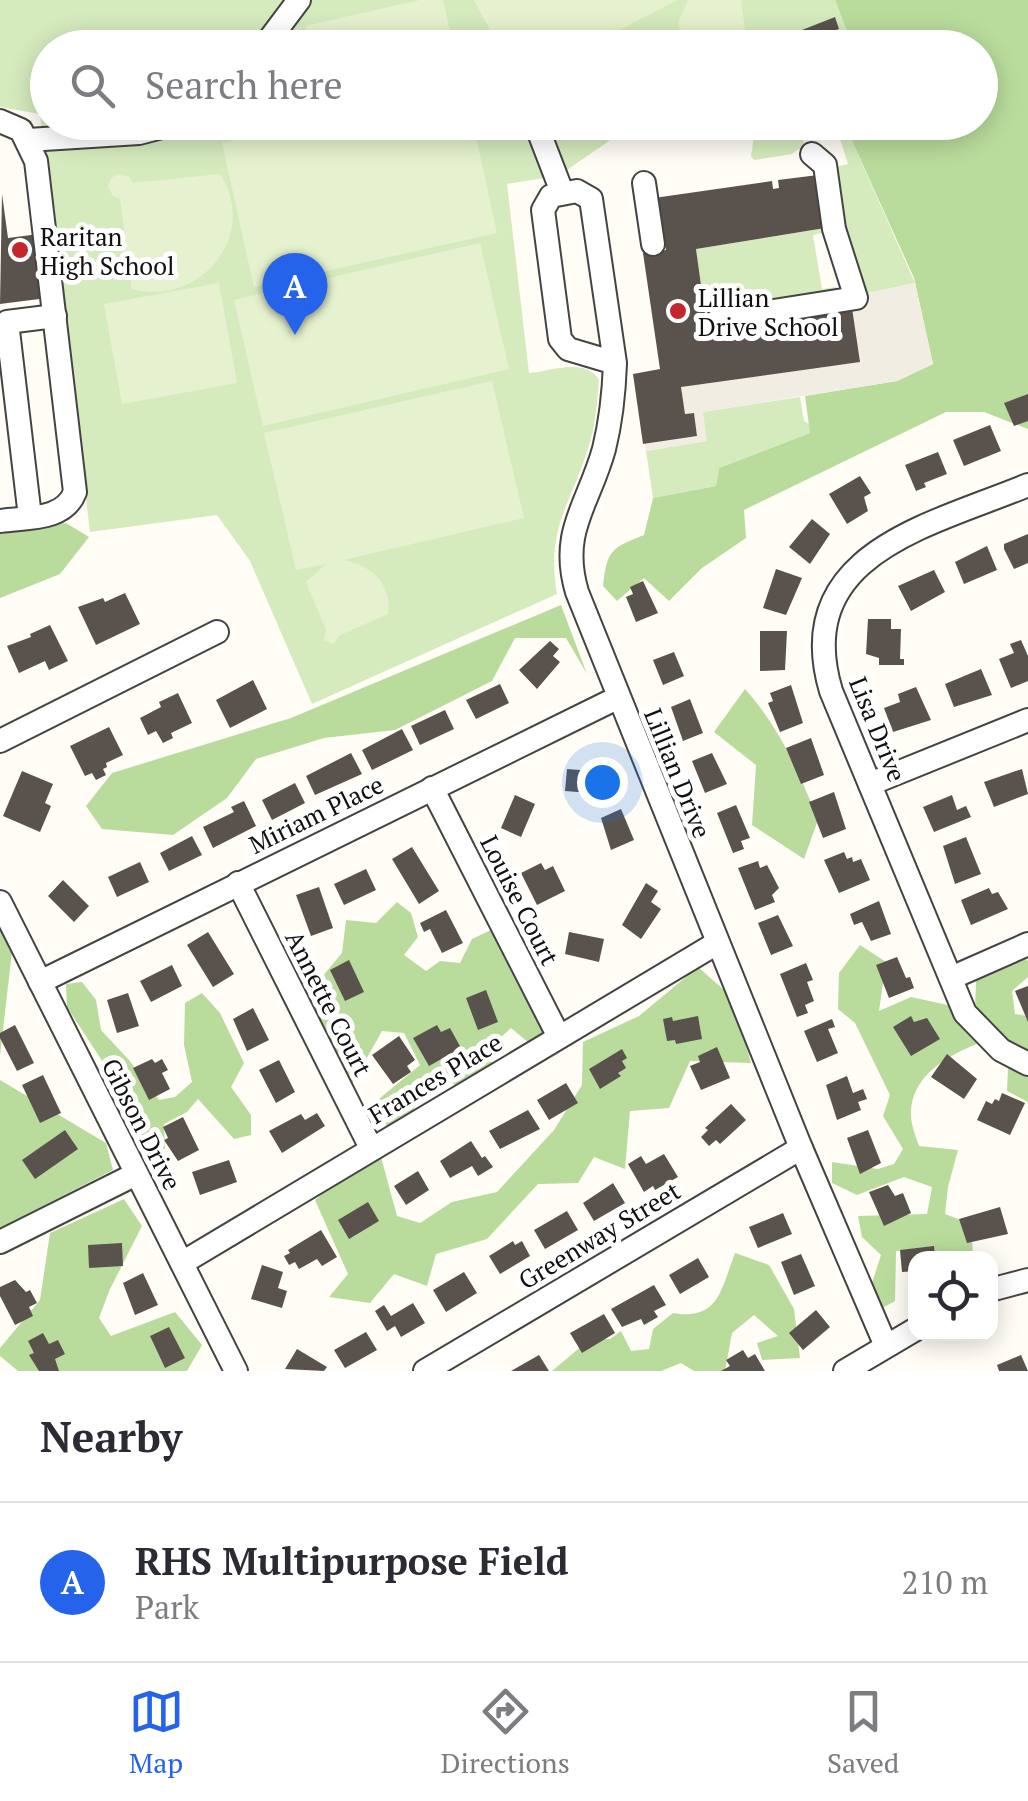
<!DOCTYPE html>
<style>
:root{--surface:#fff;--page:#f2f2f3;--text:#2b2b33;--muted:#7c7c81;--line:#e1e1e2;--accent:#2563eb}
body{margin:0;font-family:"PT Serif",serif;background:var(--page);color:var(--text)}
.controls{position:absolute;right:30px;bottom:30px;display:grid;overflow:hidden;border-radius:20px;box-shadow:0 5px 25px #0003}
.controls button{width:90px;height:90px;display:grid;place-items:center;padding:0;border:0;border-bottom:2px solid var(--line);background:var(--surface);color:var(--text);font:50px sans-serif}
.you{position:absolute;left:602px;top:782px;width:35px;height:35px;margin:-25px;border:8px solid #fff;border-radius:50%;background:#1a73e8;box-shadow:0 0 0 15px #1a73e833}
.badge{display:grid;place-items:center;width:65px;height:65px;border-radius:50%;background:var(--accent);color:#fff;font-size:32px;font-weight:700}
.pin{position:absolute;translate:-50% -82px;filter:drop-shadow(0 2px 5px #0008)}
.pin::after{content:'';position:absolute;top:52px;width:35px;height:30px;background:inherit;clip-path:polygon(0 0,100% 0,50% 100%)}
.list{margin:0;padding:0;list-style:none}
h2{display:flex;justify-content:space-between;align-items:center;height:130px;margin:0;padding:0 40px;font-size:42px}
h2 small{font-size:32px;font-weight:400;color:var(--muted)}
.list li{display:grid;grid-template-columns:65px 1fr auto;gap:30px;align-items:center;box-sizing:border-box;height:160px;padding:0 40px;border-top:2px solid var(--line)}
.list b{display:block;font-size:38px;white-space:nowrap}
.list p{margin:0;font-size:32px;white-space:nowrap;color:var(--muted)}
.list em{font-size:32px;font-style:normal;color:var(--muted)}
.icon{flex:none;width:55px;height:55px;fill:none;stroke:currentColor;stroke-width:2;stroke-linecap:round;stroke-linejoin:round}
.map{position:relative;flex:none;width:1028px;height:1371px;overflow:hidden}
.search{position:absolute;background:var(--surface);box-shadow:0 5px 25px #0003;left:30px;right:30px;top:30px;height:110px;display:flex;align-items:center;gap:25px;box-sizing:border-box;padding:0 35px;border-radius:55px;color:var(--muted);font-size:38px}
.sheet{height:290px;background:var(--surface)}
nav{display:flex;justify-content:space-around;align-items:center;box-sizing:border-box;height:140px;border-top:2px solid var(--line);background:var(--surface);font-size:28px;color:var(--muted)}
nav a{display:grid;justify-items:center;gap:5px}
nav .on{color:var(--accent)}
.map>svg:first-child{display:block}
.green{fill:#d5ebbd}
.forest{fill:#b9dc9c}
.pitch{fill:#e6f2cf}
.plaza{fill:#f1ede2}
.building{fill:#5a524d}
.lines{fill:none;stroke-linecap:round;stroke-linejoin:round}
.minor-casing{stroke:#444;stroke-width:26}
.minor{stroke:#fff;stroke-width:22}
.poi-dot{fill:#c4262e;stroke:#fff;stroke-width:4}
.labels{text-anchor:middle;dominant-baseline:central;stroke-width:10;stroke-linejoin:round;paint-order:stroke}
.poi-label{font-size:25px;fill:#111;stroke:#fff;text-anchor:start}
.street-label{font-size:25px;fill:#111;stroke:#fff}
</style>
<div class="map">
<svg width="1028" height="1371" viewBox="0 0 1028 1371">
<rect width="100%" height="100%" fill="#fffdf5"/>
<g class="green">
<path d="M 0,0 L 835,0 L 853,47 L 48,48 L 48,122 L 645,123 L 625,130 L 558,176 L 507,184 L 529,373 C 551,371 586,357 599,380 C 597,401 596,422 590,442 C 573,502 545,526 557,594 L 312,704 L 250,561 L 217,515 L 90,532 L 40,114 L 0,107 Z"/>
<path d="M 756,123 L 797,123 L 805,134 L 803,146 L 792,154 L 754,160 L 751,156 Z"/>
<path d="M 835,123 L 844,123 L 915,283 L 868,293 L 843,238 L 832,168 L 848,164 Z"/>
<path d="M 825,228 L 826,232 L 813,235 L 822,289 L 836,287 L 837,292 L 705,313 L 696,249 Z"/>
<path d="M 800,397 L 804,421 L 809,424 L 810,433 L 719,468 L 716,486 L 653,498 L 646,451 L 706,441 L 702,412 Z"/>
</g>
<g class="forest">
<path d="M 835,0 L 1028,0 L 1028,429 L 984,412 L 946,412 L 744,510 L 746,538 L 702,568 L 669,601 L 644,578 L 617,601 L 603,586 C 607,550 611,548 644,535 L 653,498 L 716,486 L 719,468 L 810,433 L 805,396 L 897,381 L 933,364 L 914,278 L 844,123 L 980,122 L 980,48 L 853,47 Z"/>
<path d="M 66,523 L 89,537 L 60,574 L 0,598 L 0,533 Z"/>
<path d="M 561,605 L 587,674 L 566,638 L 515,638 L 492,681 L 395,730 L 324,738 L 256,759 L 227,798 L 173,835 L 102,829 L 86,806 L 112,773 L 291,718 Z"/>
<path d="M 745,689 C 780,728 799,772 818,820 L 804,859 L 752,825 L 756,765 L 714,732 Z"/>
<path d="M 397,902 L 411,913 L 418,937 L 404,955 L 426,971 L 440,961 L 460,963 L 472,939 L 493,929 L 548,1039 L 529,1043 L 511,1028 L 490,1047 L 493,1071 L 458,1090 L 441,1067 L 424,1079 L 426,1099 L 415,1106 L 409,1124 L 387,1126 L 374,1103 L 420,1065 L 404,1033 L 382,1031 L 351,1086 L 306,996 L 342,953 L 346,920 L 376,923 Z"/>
<path d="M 0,923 L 13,943 L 0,1056 Z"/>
<path d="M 860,945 L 886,962 L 879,1011 L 911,997 L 975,1011 L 976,981 L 992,965 L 1025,958 L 1028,961 L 1028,977 L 1012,991 L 1015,1014 L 1028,1016 L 1028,1102 L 1007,1091 L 1008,1068 L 1028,1050 L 998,1036 C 961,1049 910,1069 911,1116 C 911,1125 916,1137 919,1146 L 958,1150 L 948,1187 L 945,1214 L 971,1224 L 973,1255 C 953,1264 942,1251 923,1249 C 914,1249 904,1251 896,1251 L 895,1301 L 879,1310 L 872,1283 L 881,1255 L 862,1237 L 858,1216 L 927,1214 L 932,1187 L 904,1177 L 857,1195 L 832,1183 L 832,1162 L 878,1169 L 894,1164 L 903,1149 L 883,1116 L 890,1095 L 855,1023 L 838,1009 L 839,973 Z"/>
<path d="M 698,967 L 732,997 L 751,1063 L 690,1061 L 669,1108 L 630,1111 L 625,1169 L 594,1157 L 578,1183 L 538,1184 L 487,1239 L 436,1254 L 427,1286 L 394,1274 L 370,1303 L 329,1297 L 348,1274 L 315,1200 L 352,1169 L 381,1157 L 397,1216 L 420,1223 L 452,1202 L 497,1192 L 554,1130 L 582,1085 L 583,1042 L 639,1016 Z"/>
<path d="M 82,982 L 96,1000 L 101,1030 L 129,1060 L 159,1100 L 175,1097 L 192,1082 L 184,1045 L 185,1003 L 202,993 L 220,1013 L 244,1063 L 231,1087 L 251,1115 L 251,1135 L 234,1139 L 198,1099 L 187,1112 L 164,1124 L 165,1148 L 161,1155 L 144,1148 L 121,1114 L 108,1070 L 67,1007 L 66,984 Z"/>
<path d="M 0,1080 L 106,1143 L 113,1170 L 0,1228 Z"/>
<path d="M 124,1199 L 142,1226 L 110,1289 L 99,1318 L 111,1336 L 175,1312 L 202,1345 L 187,1371 L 18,1371 L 0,1356 L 0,1348 L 40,1300 L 50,1233 Z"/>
<path d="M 735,1253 L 769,1265 L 794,1309 L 800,1358 L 762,1360 L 757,1343 L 778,1336 L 754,1315 L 732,1333 L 725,1371 L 694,1371 L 681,1363 L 661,1371 L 552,1371 L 590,1339 L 610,1339 L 621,1331 L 631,1351 L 649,1349 L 653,1329 L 673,1313 C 719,1321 721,1289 735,1253 Z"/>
</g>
<g class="pitch">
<path d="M 420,0 L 443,0 L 454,47 L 310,47 L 305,26 Z"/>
<path d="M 474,0 L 677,0 L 587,47 L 499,47 Z"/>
<path d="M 688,0 L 741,0 L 746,37 L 752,40 L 753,47 L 682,47 L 678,23 Z"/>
<path d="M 313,123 L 473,123 L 497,233 L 254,287 L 222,143 Z"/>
<path d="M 119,174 L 129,177 L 133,183 L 220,174 C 260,236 199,307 132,289 L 120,199 L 113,196 L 108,187 L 111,178 Z"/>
<path d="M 480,243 L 509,369 L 263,426 L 234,300 Z"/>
<path d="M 219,283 L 237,383 L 122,404 L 104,304 Z"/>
<path d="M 492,381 L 524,518 L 343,560 C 369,565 392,581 388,614 L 340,635 L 333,644 L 324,640 L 326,630 L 306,582 L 326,564 L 296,570 L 264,433 Z"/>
</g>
<path class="plaza" d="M 915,283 L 933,364 L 897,381 L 703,412 L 707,441 L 646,451 L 645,444 L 697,436 L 694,413 L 685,414 L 681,387 L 852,308 L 868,293 Z"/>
<g class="building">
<path d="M 835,17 L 839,29 L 806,41 L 802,30 Z"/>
<path d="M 818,175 L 825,228 L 696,249 L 706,321 L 852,308 L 860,362 L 681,387 L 685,414 L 694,413 L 697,436 L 643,444 L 633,374 L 660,369 L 643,253 L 666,250 L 654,198 L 772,181 L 773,189 L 779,188 L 778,180 Z"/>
<path d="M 2,194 L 8,238 L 39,234 L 47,298 L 0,304 Z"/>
<path d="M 1028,394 L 1028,421 L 1014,426 L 1004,403 Z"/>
<path d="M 990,425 L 1001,451 L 964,466 L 953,440 Z"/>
<path d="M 938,452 L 947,474 L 924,483 L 926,487 L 916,491 L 905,465 Z"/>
<path d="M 860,476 L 871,493 L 864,497 L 868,511 L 847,524 L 829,494 Z"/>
<path d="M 812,519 L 830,534 L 810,564 L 789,547 Z"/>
<path d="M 1028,534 L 1028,563 L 1014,569 L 1004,549 L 1004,544 Z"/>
<path d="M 987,546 L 997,570 L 964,584 L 955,562 Z"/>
<path d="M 776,569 L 802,578 L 786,615 L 763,608 Z"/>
<path d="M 934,570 L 945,592 L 911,611 L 898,586 Z"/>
<path d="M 643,581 L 658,613 L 636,622 L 626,597 L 633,594 L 630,587 Z"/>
<path d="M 125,593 L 140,624 L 96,645 L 78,607 L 103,598 L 105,602 Z"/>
<path d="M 868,619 L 891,619 L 891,629 L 901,629 L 900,659 L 904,659 L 904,665 L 879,665 L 879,658 L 866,654 Z"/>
<path d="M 50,625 L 68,661 L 49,670 L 45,661 L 19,673 L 7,646 L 31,637 L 30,634 Z"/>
<path d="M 760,631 L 787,631 L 785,670 L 760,671 Z"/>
<path d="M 1021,640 L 1028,656 L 1028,681 L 1011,688 L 999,659 L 1014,653 L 1010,644 Z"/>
<path d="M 550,641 L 559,649 L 553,656 L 560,662 L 537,689 L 519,670 Z"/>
<path d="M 674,652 L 684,676 L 663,685 L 653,660 Z"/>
<path d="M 981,669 L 992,695 L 954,707 L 945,684 Z"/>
<path d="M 253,680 L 267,709 L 230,728 L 216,700 Z"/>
<path d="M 500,684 L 509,703 L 476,719 L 466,700 Z"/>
<path d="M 791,685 L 803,723 L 780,732 L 768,703 L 773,701 L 770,693 Z"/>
<path d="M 916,687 L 931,720 L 893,732 L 884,708 L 900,702 L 898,694 Z"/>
<path d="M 178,693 L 192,723 L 171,733 L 173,738 L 163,743 L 156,731 L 148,735 L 140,718 L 161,707 L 159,702 Z"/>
<path d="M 690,699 L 703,733 L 683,741 L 671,707 Z"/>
<path d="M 445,710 L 454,729 L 420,745 L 411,726 Z"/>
<path d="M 109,727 L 123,755 L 106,763 L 107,767 L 103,769 L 106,775 L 96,780 L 92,773 L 85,776 L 70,746 Z"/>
<path d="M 402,729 L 413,750 L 372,770 L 362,750 Z"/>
<path d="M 811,738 L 824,775 L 801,784 L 786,748 Z"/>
<path d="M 351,753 L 362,774 L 315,795 L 306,776 Z"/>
<path d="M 712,753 L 727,784 L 705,793 L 692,761 Z"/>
<path d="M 567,769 L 605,772 L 603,794 L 565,791 Z"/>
<path d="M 1022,769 L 1028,794 L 994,807 L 984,782 Z"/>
<path d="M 22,771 L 53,784 L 45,803 L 51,806 L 40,832 L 3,816 Z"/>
<path d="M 295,783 L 305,803 L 272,820 L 262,800 Z"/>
<path d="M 834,792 L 846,829 L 823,838 L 809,802 Z"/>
<path d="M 515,795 L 535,804 L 521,837 L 501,828 Z"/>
<path d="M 952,795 L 957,810 L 966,806 L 971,817 L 934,832 L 923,807 Z"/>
<path d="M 244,801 L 256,826 L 213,848 L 203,827 L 234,812 L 231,807 Z"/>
<path d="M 736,805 L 750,838 L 741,841 L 744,849 L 733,853 L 717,813 Z"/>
<path d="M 621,809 L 634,840 L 611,850 L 601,818 Z"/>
<path d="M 192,836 L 202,855 L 169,871 L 160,853 Z"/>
<path d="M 966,837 L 981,874 L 955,884 L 943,846 Z"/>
<path d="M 412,847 L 439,891 L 419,904 L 392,859 Z"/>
<path d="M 844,852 L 847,859 L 852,857 L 853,862 L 861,859 L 870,880 L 839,893 L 824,860 Z"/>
<path d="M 758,861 L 760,868 L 767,865 L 779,888 L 772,895 L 775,902 L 755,910 L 738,868 Z"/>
<path d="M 140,862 L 149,882 L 117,897 L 108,877 Z"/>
<path d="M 541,863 L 545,870 L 553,866 L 565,891 L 537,905 L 521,873 Z"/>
<path d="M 366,869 L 376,890 L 344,905 L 334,884 Z"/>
<path d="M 63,880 L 89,906 L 74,922 L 48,896 Z"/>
<path d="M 646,883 L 658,891 L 651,902 L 661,909 L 641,939 L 622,925 Z"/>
<path d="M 319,887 L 333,928 L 311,936 L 296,895 Z"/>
<path d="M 989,888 L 992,894 L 998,892 L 1008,909 L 971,925 L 961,900 Z"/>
<path d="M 879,901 L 891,934 L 871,941 L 862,922 L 854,925 L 850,914 Z"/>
<path d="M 446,910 L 463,943 L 442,953 L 430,929 L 424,932 L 420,923 Z"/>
<path d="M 778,915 L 793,946 L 771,955 L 758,923 Z"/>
<path d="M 208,932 L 234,974 L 213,987 L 187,945 Z"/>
<path d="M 569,932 L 604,939 L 599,962 L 565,954 Z"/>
<path d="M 897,957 L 906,978 L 910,977 L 914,988 L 889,998 L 876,965 Z"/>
<path d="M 349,960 L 364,992 L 345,1001 L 330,970 Z"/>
<path d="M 806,963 L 813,980 L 807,982 L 814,1001 L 805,1005 L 808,1013 L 797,1017 L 780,974 Z"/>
<path d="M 172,965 L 182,986 L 151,1002 L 140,981 Z"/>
<path d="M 1028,986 L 1028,1022 L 1015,991 Z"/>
<path d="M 486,990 L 498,1022 L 478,1030 L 466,998 Z"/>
<path d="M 128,993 L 139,1026 L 117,1033 L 107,1000 Z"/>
<path d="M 253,1008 L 269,1040 L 247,1051 L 233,1019 Z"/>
<path d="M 698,1016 L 702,1039 L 676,1044 L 675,1040 L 667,1041 L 663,1019 L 672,1017 L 673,1021 Z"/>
<path d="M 911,1016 L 914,1022 L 927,1018 L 940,1039 L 911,1056 L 893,1027 Z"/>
<path d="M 832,1019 L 835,1027 L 828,1029 L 838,1053 L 817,1062 L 804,1031 Z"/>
<path d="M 15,1025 L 34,1063 L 17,1071 L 0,1038 L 0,1033 Z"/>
<path d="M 437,1025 L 441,1032 L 450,1028 L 461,1048 L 429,1066 L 413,1038 Z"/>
<path d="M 399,1036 L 415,1060 L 407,1066 L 411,1072 L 393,1084 L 372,1055 Z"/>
<path d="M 717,1047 L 730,1078 L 701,1090 L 690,1066 L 700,1062 L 698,1056 Z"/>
<path d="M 622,1049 L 627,1058 L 622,1061 L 626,1068 L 618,1073 L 621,1076 L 600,1089 L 589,1069 Z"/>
<path d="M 947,1054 L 977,1079 L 964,1099 L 931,1077 Z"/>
<path d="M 152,1059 L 155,1063 L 162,1059 L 168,1070 L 162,1073 L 170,1089 L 149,1100 L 133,1068 Z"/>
<path d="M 279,1060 L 295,1092 L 276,1103 L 259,1070 Z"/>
<path d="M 43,1075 L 61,1113 L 40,1123 L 22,1085 Z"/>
<path d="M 847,1076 L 853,1093 L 863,1089 L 867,1099 L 858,1102 L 861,1110 L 837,1120 L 826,1085 Z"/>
<path d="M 566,1083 L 578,1103 L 549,1120 L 537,1100 Z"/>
<path d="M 1002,1093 L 1025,1103 L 1010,1135 L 977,1120 L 986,1101 L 992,1104 L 995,1099 L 999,1101 Z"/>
<path d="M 731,1104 L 746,1120 L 720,1144 L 716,1140 L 709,1146 L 701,1137 L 708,1130 L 705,1128 Z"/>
<path d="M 528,1110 L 540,1129 L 500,1149 L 489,1131 Z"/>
<path d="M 317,1113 L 325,1126 L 282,1153 L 269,1131 L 301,1114 L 305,1120 Z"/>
<path d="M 183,1117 L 199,1150 L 178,1161 L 164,1140 L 168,1138 L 163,1127 Z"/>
<path d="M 65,1130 L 78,1149 L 35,1179 L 22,1160 Z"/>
<path d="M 868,1130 L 881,1163 L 860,1174 L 847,1138 Z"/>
<path d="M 471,1141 L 482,1158 L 485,1156 L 493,1167 L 478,1176 L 472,1166 L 450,1178 L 440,1161 Z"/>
<path d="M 664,1154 L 678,1177 L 655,1190 L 653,1186 L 644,1192 L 628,1164 L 641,1156 L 646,1164 Z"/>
<path d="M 229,1160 L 237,1182 L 200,1195 L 192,1172 Z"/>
<path d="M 418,1171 L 429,1190 L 406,1205 L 394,1186 Z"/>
<path d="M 613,1183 L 625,1203 L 594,1221 L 583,1203 Z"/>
<path d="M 888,1185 L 895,1196 L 903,1193 L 911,1213 L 884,1226 L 869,1192 Z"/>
<path d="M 368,1202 L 379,1221 L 349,1239 L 338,1220 Z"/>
<path d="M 1000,1207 L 1008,1234 L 967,1243 L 959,1219 Z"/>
<path d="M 567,1211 L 578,1230 L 545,1249 L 534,1230 Z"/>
<path d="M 783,1213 L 792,1234 L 758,1248 L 749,1227 Z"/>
<path d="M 321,1230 L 337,1257 L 322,1266 L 317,1259 L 299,1269 L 295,1262 L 289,1265 L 284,1256 L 290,1253 L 288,1250 Z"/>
<path d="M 513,1241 L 515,1245 L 522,1241 L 530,1256 L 500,1274 L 489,1256 Z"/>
<path d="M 122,1243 L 123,1266 L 89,1268 L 88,1245 Z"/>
<path d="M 934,1246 L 935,1258 L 916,1258 L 916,1271 L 902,1272 L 900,1250 Z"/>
<path d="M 801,1254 L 815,1286 L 794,1295 L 781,1262 Z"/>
<path d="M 698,1258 L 709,1277 L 680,1294 L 669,1275 Z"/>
<path d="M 262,1265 L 283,1272 L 278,1288 L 287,1291 L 282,1308 L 251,1299 Z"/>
<path d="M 464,1272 L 477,1293 L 446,1312 L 433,1290 Z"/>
<path d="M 143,1273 L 158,1305 L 135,1315 L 123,1283 Z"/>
<path d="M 15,1280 L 26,1292 L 30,1290 L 37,1303 L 29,1307 L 33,1316 L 15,1325 L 0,1296 L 0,1287 Z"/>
<path d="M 654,1285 L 666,1305 L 654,1311 L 658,1317 L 644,1325 L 641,1319 L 622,1327 L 611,1309 Z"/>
<path d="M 413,1303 L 425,1323 L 401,1337 L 395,1326 L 387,1331 L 375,1311 L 384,1305 L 391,1316 Z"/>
<path d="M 816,1310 L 830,1327 L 803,1350 L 789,1333 Z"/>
<path d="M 604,1314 L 615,1333 L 582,1353 L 570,1333 Z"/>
<path d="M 169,1327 L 185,1358 L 165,1368 L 150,1336 Z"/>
<path d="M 366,1332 L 377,1350 L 345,1368 L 334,1350 Z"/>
<path d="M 43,1333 L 49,1344 L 58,1340 L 65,1354 L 55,1359 L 59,1371 L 39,1371 L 29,1355 L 34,1353 L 28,1341 Z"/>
<path d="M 297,1349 L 327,1367 L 324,1371 L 285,1369 Z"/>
<path d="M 743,1350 L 748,1358 L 755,1354 L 765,1371 L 721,1371 L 730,1366 L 726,1360 Z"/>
<path d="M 539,1355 L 549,1371 L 511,1371 Z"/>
<path d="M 1021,1355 L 1028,1371 L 999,1371 L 997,1365 Z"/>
</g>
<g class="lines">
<g class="minor-casing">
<g id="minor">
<path d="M 263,48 L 299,0"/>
<path d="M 0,121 L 21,130 L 36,161 L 75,492 C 64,521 27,517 0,521"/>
<path d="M 535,122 L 562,192"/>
<path d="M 28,140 L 139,133 L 181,122"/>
<path d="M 644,183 L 653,244"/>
<path d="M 718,320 L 856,298 L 834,229 L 825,165 L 812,154"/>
<path d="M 615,363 L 568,349 L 560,339 L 543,210 L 551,196 L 577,191 L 591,199 L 615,363 C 614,392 611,421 604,449 C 589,504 559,531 577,592 L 801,1148 L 886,1346"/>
<path d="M 1028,485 C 932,525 790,553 831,691 L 965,1013 L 1001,1050 L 1028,1064"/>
<path d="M 30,517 L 7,322 L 55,316"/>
<path d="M 0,741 L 217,632"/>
<path d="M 870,784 L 1028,720"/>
<path d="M 432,788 L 559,1037"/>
<path d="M 238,883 L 371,1148"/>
<path d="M 0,902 L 236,1371"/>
<path d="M 951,978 L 1028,944"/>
<path d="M 40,982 L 617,698"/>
<path d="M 0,1242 L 136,1174"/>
<path d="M 182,1263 L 717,943"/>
<path d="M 990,1290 L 1028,1280"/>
<path d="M 425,1371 L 801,1148"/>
<path d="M 845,1371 L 916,1329"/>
</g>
</g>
<use href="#minor" class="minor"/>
</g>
<g class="poi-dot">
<circle cx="20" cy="250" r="10"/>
<circle cx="678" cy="311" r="10"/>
</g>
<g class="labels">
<g class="poi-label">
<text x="40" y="236">Raritan<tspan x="40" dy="29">High School</tspan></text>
<text x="698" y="297">Lillian<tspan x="698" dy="29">Drive School</tspan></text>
</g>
<g class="street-label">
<text transform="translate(878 729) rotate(68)">Lisa Drive</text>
<text transform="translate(678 773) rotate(68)">Lillian Drive</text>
<text transform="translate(316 814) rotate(-26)">Miriam Place</text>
<text transform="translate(520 900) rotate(63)">Louise Court</text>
<text transform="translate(329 1003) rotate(63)">Annette Court</text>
<text transform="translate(435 1078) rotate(-31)">Frances Place</text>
<text transform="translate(142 1124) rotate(63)">Gibson Drive</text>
<text transform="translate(599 1235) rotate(-31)">Greenway Street</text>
</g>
</g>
</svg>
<div class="controls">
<button><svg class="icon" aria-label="locate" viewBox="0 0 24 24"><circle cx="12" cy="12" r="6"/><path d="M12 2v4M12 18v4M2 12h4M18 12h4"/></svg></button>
</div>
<div class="you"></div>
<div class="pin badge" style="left:295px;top:335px">A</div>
<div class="search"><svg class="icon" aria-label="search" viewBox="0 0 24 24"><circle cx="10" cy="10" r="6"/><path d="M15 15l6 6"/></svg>Search here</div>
</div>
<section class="sheet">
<h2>Nearby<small></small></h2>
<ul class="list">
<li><span class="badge">A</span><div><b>RHS Multipurpose Field</b><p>Park</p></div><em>210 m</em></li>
</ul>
</section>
<nav>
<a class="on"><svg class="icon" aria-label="map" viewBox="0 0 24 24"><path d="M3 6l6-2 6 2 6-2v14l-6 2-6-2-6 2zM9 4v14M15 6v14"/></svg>Map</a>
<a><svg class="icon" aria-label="directions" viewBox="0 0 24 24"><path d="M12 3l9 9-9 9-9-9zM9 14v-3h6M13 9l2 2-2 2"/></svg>Directions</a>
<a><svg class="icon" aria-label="saved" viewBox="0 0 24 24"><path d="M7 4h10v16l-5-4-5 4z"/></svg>Saved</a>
</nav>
